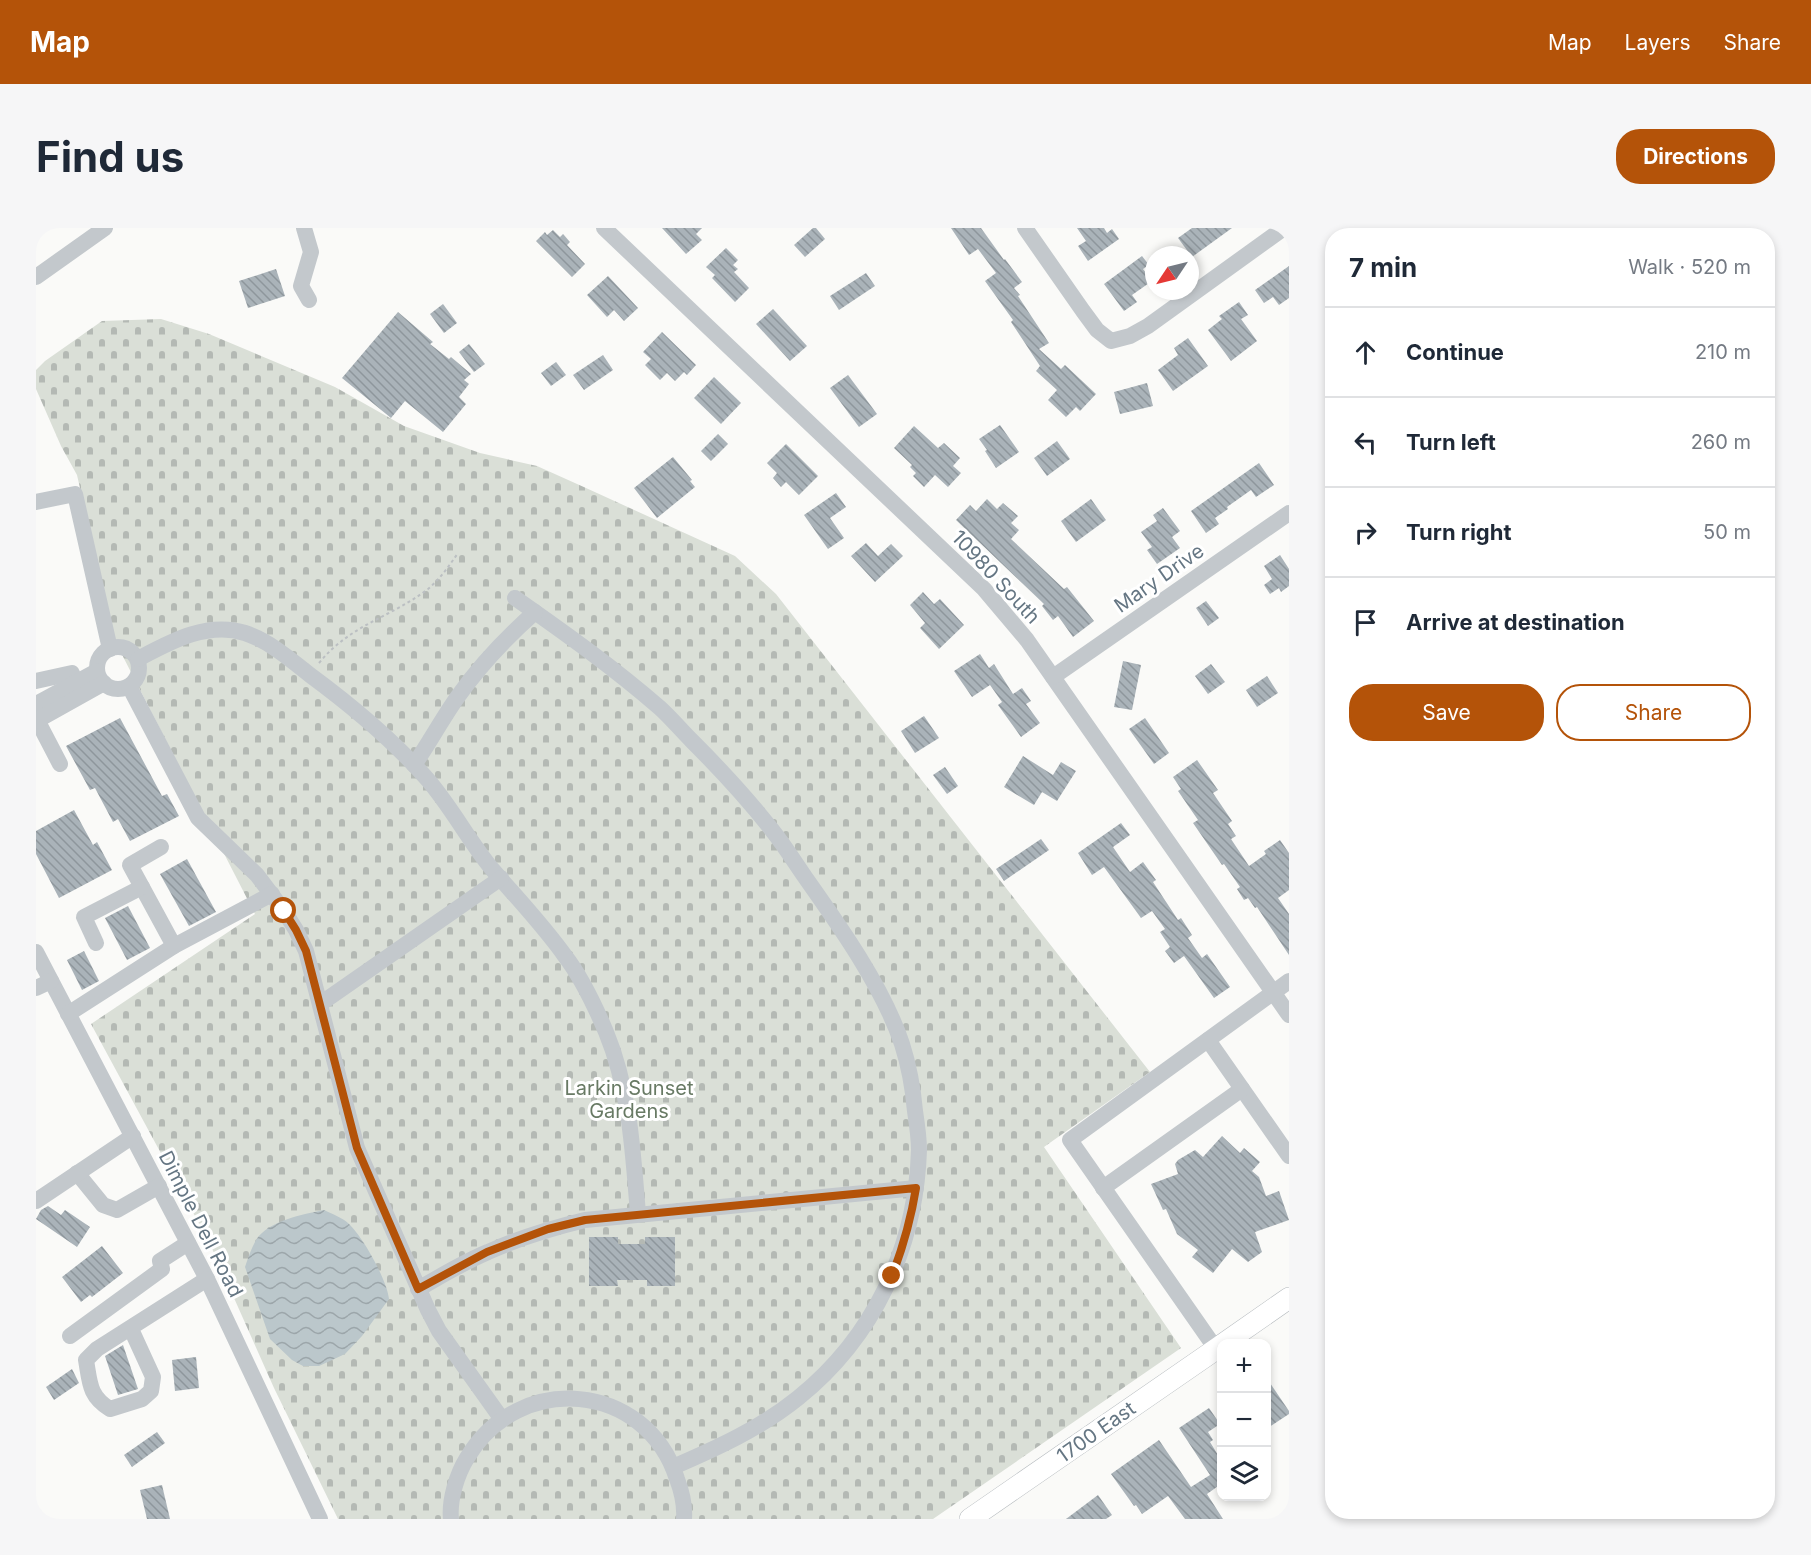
<!DOCTYPE html>
<meta charset="utf-8">
<style>
:root{--surface:#fff;--page:#f6f6f7;--text:#1f2937;--muted:#747a83;--line:#e0e1e3;--accent:#b45309}
body{margin:0;font-family:Inter,sans-serif;background:var(--page);color:var(--text)}
.controls{position:absolute;right:18px;bottom:18px;display:grid;overflow:hidden;border-radius:12px;box-shadow:0 3px 9px #0003}
.controls button{width:54px;height:54px;display:grid;place-items:center;padding:0;border:0;border-bottom:2px solid var(--line);background:var(--surface);color:var(--text);font:30px sans-serif}
.compass{position:absolute;left:1109px;top:18px;width:54px;height:54px;border-radius:50%;background:var(--surface);box-shadow:0 3px 9px #0003;rotate:235deg}
.stop{position:absolute;width:18px;height:18px;margin:-14px;border:4px solid #b45309;border-radius:50%;background:#fff}
.stop.end{background:#b45309;border-color:#fff;box-shadow:0 2px 6px #0008}
.list{margin:0;padding:0;list-style:none}
h2{display:flex;justify-content:space-between;align-items:center;height:78px;margin:0;padding:0 24px;font-size:26px}
h2 small{font-size:20px;font-weight:400;color:var(--muted)}
.list li{display:grid;grid-template-columns:39px 1fr auto;gap:18px;align-items:center;box-sizing:border-box;height:90px;padding:0 24px;border-top:2px solid var(--line)}
.list b{display:block;font-size:22px;white-space:nowrap}
.list em{font-size:20px;font-style:normal;color:var(--muted)}
.actions{display:flex;gap:12px;padding:18px 24px}
.actions a{flex:1;padding:14px 0;border:2px solid var(--accent);border-radius:24px;text-align:center;font-size:21px;color:var(--accent)}
.actions .main{background:var(--accent);color:#fff}
.icon{flex:none;width:33px;height:33px;fill:none;stroke:currentColor;stroke-width:2;stroke-linecap:round;stroke-linejoin:round}
.map{position:relative;flex:none;width:1253px;height:1291px;overflow:hidden;border-radius:24px}
header{display:flex;align-items:center;gap:36px;box-sizing:border-box;height:84px;padding:0 30px;background:var(--accent);color:#fff}
header strong{font-size:28px}
nav{display:flex;gap:33px;margin-inline-start:auto;font-size:21px}
.intro{display:flex;align-items:center;justify-content:space-between;box-sizing:border-box;height:144px;padding:0 36px}
h1{margin:0;font-size:42px}
.button{padding:15px 27px;border-radius:24px;background:var(--accent);color:#fff;font-size:21px;font-weight:700}
main{display:flex;gap:36px;padding:0 36px}
aside{flex:1;background:var(--surface);border-radius:24px;box-shadow:0 3px 9px #0003}
.map>svg:first-child{display:block}
.cemetery{fill:url(#cemetery-stones)}
.water{fill:url(#water-waves)}
.building{fill:url(#building-back-hatch)}
.lines{fill:none;stroke-linecap:round;stroke-linejoin:round}
.major-casing{stroke:#b5babe;stroke-width:22}
.path{stroke:#bbbfc2;stroke-width:2;stroke-dasharray:3 3;stroke-linecap:butt}
.minor{stroke:#c3c8cc;stroke-width:16}
.major{stroke:#fff;stroke-width:21}
.route{stroke:#b45309;stroke-width:8}
.labels{text-anchor:middle;dominant-baseline:central;stroke-width:6;stroke-linejoin:round;paint-order:stroke}
.street-label{font-size:20px;fill:#657683;stroke:#fff}
.park-label{font-size:20px;fill:#687a64;stroke:#fff}
</style>
<header>
<strong>Map</strong>
<nav><a>Map</a><a>Layers</a><a>Share</a></nav>
</header>
<div class="intro"><h1>Find us</h1><a class="button">Directions</a></div>
<main>
<div class="map">
<svg width="1253" height="1291" viewBox="0 0 1253 1291">
<defs>
<pattern id="cemetery-stones" width="16" height="16" patternUnits="userSpaceOnUse" patternTransform="scale(1.5)"><rect width="16" height="16" fill="#dadfd7"/><path d="M2 7V4a2 2 0 0 1 4 0v3zM10 15v-3a2 2 0 0 1 4 0v3z" fill="#b4b9b4"/></pattern>
<pattern id="water-waves" width="16" height="10" patternUnits="userSpaceOnUse" patternTransform="scale(1.5)"><rect width="16" height="10" fill="#bbc7cb"/><path d="M0 5q4-4 8 0t8 0" fill="none" stroke="#9ca6aa"/></pattern>
<pattern id="building-back-hatch" width="6" height="6" patternUnits="userSpaceOnUse" patternTransform="scale(1.5)"><rect width="6" height="6" fill="#aab3b9"/><path d="M-1 5l2 2M0 0l6 6M5-1l2 2" fill="none" stroke="#8e969c"/></pattern>
</defs>
<rect width="100%" height="100%" fill="#fafaf8"/>
<path class="cemetery" d="M 125,91 L 173,106 L 299,159 L 368,198 L 444,225 L 501,238 L 550,260 L 699,328 L 740,366 L 1114,844 L 1008,919 L 1145,1120 L 897,1291 L 302,1291 L 238,1160 L 174,1016 L 55,796 L 219,686 L 79,413 L 41,247 L 25,218 L 0,161 L 0,142 L 9,133 L 66,93 Z"/>
<path class="water" d="M 288,982 C 296,986 307,990 313,996 C 327,1009 351,1052 353,1071 L 326,1108 L 309,1126 L 283,1138 L 267,1138 L 256,1132 L 234,1111 L 209,1039 C 212,1030 215,1021 220,1012 C 232,993 267,986 288,982 Z"/>
<g class="building">
<path d="M 626,0 L 666,0 L 660,6 L 666,12 L 650,26 Z"/>
<path d="M 777,0 L 780,0 L 789,11 L 769,29 L 758,17 Z"/>
<path d="M 915,0 L 945,0 L 968,32 L 969,31 L 986,54 L 978,60 L 984,67 L 982,68 L 1013,115 L 1003,121 L 1025,141 L 1029,137 L 1060,166 L 1044,183 L 1040,179 L 1030,189 L 1012,172 L 1021,162 L 1000,143 L 1004,138 L 975,94 L 977,92 L 949,53 L 960,45 L 942,21 L 933,27 Z"/>
<path d="M 1041,0 L 1068,0 L 1071,5 L 1076,1 L 1083,11 L 1052,33 L 1042,18 L 1050,13 Z"/>
<path d="M 1156,0 L 1196,0 L 1156,29 L 1142,10 Z"/>
<path d="M 517,2 L 524,9 L 527,6 L 534,14 L 531,17 L 549,36 L 536,49 L 500,13 L 509,4 L 511,7 Z"/>
<path d="M 690,20 L 702,32 L 697,37 L 702,41 L 698,44 L 713,60 L 699,74 L 676,50 L 679,47 L 670,39 Z"/>
<path d="M 1106,28 L 1113,37 L 1107,41 L 1116,53 L 1096,67 L 1101,74 L 1088,83 L 1068,56 Z"/>
<path d="M 1253,38 L 1253,70 L 1243,77 L 1237,69 L 1228,75 L 1219,62 Z"/>
<path d="M 240,41 L 249,68 L 212,80 L 203,53 Z"/>
<path d="M 830,45 L 839,58 L 803,82 L 794,68 Z"/>
<path d="M 572,48 L 602,80 L 588,93 L 578,82 L 571,89 L 551,67 Z"/>
<path d="M 1203,74 L 1212,87 L 1205,91 L 1221,113 L 1195,133 L 1172,102 L 1186,91 L 1183,88 Z"/>
<path d="M 407,76 L 421,95 L 408,105 L 394,86 Z"/>
<path d="M 737,81 L 771,118 L 754,133 L 720,96 Z"/>
<path d="M 362,84 L 397,114 L 394,116 L 413,131 L 415,129 L 435,146 L 428,152 L 433,156 L 423,169 L 430,176 L 407,204 L 369,173 L 355,190 L 306,150 Z"/>
<path d="M 626,104 L 660,137 L 651,147 L 648,144 L 639,153 L 631,145 L 624,152 L 609,137 L 615,131 L 607,124 Z"/>
<path d="M 1152,110 L 1172,138 L 1137,163 L 1122,142 L 1142,127 L 1138,120 Z"/>
<path d="M 433,116 L 449,136 L 438,144 L 423,124 Z"/>
<path d="M 567,127 L 577,142 L 548,162 L 537,147 Z"/>
<path d="M 520,134 L 530,147 L 515,158 L 505,145 Z"/>
<path d="M 812,147 L 841,186 L 823,199 L 794,160 Z"/>
<path d="M 678,149 L 705,175 L 685,196 L 658,170 Z"/>
<path d="M 1111,155 L 1117,178 L 1084,186 L 1078,164 Z"/>
<path d="M 964,197 L 983,224 L 960,240 L 949,223 L 951,222 L 943,211 Z"/>
<path d="M 878,198 L 902,220 L 908,215 L 924,230 L 917,238 L 925,245 L 912,259 L 899,247 L 888,259 L 877,248 L 880,245 L 874,239 L 876,237 L 858,220 Z"/>
<path d="M 682,206 L 692,216 L 675,233 L 665,223 Z"/>
<path d="M 1021,213 L 1034,231 L 1011,248 L 998,230 Z"/>
<path d="M 750,216 L 782,248 L 763,267 L 750,254 L 745,259 L 737,250 L 741,245 L 731,235 Z"/>
<path d="M 637,229 L 656,252 L 654,253 L 659,259 L 621,290 L 598,260 Z"/>
<path d="M 1223,235 L 1238,257 L 1220,269 L 1215,262 L 1191,279 L 1192,281 L 1179,290 L 1183,296 L 1170,305 L 1155,283 Z"/>
<path d="M 800,265 L 810,279 L 794,290 L 808,310 L 792,321 L 768,287 Z"/>
<path d="M 951,271 L 961,281 L 967,275 L 982,288 L 975,295 L 983,302 L 975,311 L 1028,361 L 1031,359 L 1058,393 L 1037,409 L 1022,388 L 1017,392 L 1006,378 L 1008,376 L 920,292 L 934,277 L 940,283 Z"/>
<path d="M 1055,271 L 1070,292 L 1040,314 L 1025,293 Z"/>
<path d="M 1127,280 L 1144,303 L 1136,309 L 1144,320 L 1121,336 L 1111,322 L 1116,319 L 1105,304 L 1121,293 L 1117,287 Z"/>
<path d="M 830,315 L 842,328 L 855,316 L 867,328 L 839,354 L 815,328 Z"/>
<path d="M 1244,327 L 1253,341 L 1253,358 L 1245,364 L 1243,360 L 1234,366 L 1228,357 L 1236,351 L 1228,338 Z"/>
<path d="M 887,364 L 898,376 L 904,371 L 928,397 L 903,421 L 884,400 L 889,395 L 874,377 Z"/>
<path d="M 1170,373 L 1183,390 L 1172,398 L 1160,380 Z"/>
<path d="M 944,426 L 953,440 L 958,436 L 977,466 L 986,460 L 995,473 L 990,476 L 1004,495 L 985,509 L 962,477 L 966,474 L 954,457 L 936,469 L 918,443 Z"/>
<path d="M 1087,433 L 1105,437 L 1096,482 L 1078,479 Z"/>
<path d="M 1175,436 L 1189,454 L 1172,466 L 1159,448 Z"/>
<path d="M 1231,448 L 1242,465 L 1221,479 L 1210,462 Z"/>
<path d="M 888,488 L 903,510 L 879,525 L 865,503 Z"/>
<path d="M 84,490 L 126,568 L 131,566 L 143,588 L 94,613 L 82,591 L 77,594 L 59,560 L 54,562 L 30,518 Z"/>
<path d="M 1109,490 L 1133,525 L 1118,536 L 1093,501 Z"/>
<path d="M 987,528 L 1017,547 L 1025,534 L 1040,543 L 1021,573 L 1006,564 L 998,577 L 968,559 Z"/>
<path d="M 1161,532 L 1182,562 L 1177,565 L 1196,593 L 1192,596 L 1200,608 L 1195,611 L 1213,638 L 1230,626 L 1228,623 L 1244,612 L 1253,625 L 1253,662 L 1242,670 L 1253,686 L 1253,727 L 1221,679 L 1219,680 L 1212,670 L 1208,672 L 1201,661 L 1204,659 L 1188,636 L 1186,637 L 1157,595 L 1162,592 L 1142,563 L 1145,561 L 1137,549 Z"/>
<path d="M 909,539 L 922,558 L 911,566 L 897,547 Z"/>
<path d="M 38,582 L 57,617 L 61,614 L 76,642 L 23,670 L 0,626 L 0,603 Z"/>
<path d="M 1085,595 L 1094,607 L 1077,619 L 1094,644 L 1107,634 L 1120,652 L 1117,654 L 1142,692 L 1145,690 L 1156,707 L 1152,710 L 1166,730 L 1171,726 L 1194,759 L 1178,770 L 1148,728 L 1138,735 L 1129,723 L 1134,719 L 1124,704 L 1129,701 L 1116,683 L 1105,690 L 1068,639 L 1056,647 L 1042,625 Z"/>
<path d="M 1005,611 L 1013,622 L 968,653 L 960,641 Z"/>
<path d="M 151,631 L 180,684 L 153,698 L 124,646 Z"/>
<path d="M 92,678 L 114,720 L 91,732 L 69,690 Z"/>
<path d="M 48,723 L 63,753 L 46,762 L 31,732 Z"/>
<path d="M 1186,908 L 1204,925 L 1208,920 L 1224,934 L 1216,943 L 1223,949 L 1230,968 L 1243,963 L 1253,992 L 1219,1004 L 1226,1024 L 1212,1034 L 1196,1021 L 1177,1045 L 1156,1029 L 1162,1022 L 1141,1006 L 1130,981 L 1127,982 L 1115,956 L 1142,946 L 1139,936 L 1142,932 L 1159,922 L 1167,929 Z"/>
<path d="M 12,978 L 25,987 L 29,982 L 54,999 L 41,1019 L 0,991 L 5,982 Z"/>
<path d="M 553,1009 L 582,1009 L 582,1016 L 609,1016 L 609,1009 L 639,1009 L 639,1058 L 611,1058 L 611,1052 L 581,1052 L 582,1058 L 553,1058 Z"/>
<path d="M 66,1018 L 87,1045 L 56,1069 L 54,1067 L 45,1074 L 26,1049 Z"/>
<path d="M 87,1117 L 102,1161 L 82,1167 L 69,1128 Z"/>
<path d="M 160,1129 L 163,1160 L 139,1163 L 136,1132 Z"/>
<path d="M 36,1141 L 43,1155 L 18,1172 L 10,1159 Z"/>
<path d="M 1230,1149 L 1253,1183 L 1253,1186 L 1230,1201 Z"/>
<path d="M 1173,1180 L 1184,1196 L 1172,1204 L 1177,1212 L 1174,1214 L 1185,1232 L 1181,1235 L 1185,1242 L 1185,1256 L 1171,1266 L 1187,1291 L 1149,1291 L 1132,1268 L 1106,1286 L 1100,1277 L 1098,1278 L 1075,1246 L 1123,1212 L 1155,1259 L 1174,1247 L 1143,1200 Z"/>
<path d="M 121,1204 L 129,1215 L 96,1239 L 88,1227 Z"/>
<path d="M 126,1257 L 134,1291 L 111,1291 L 104,1262 Z"/>
<path d="M 1062,1267 L 1076,1287 L 1070,1291 L 1030,1291 Z"/>
</g>
<g class="lines">
<g class="major-casing">
<g id="major">
<path d="M 1187,1116 L 1253,1070"/>
<path d="M 934,1291 L 1186,1117"/>
</g>
</g>
<path class="path" d="M 283,435 C 315,396 354,390 392,361 C 404,351 413,338 422,325"/>
<g class="minor">
<path d="M 268,0 L 275,24 L 265,58 L 273,72"/>
<path d="M 568,0 L 948,361 L 991,412 L 1253,787"/>
<path d="M 989,0 L 1047,83 L 1061,102 L 1075,113 L 1094,108 L 1112,98 L 1248,0"/>
<path d="M 0,49 L 69,0"/>
<path d="M 0,274 L 39,266 L 74,421"/>
<path d="M 479,370 C 529,405 578,440 624,480 C 635,490 645,502 656,513 C 684,541 711,570 736,602 C 748,617 758,633 769,649 C 803,697 847,759 866,816 C 873,838 877,860 879,883 C 881,896 883,909 883,922 C 880,1019 838,1109 762,1170 C 725,1200 681,1220 637,1239"/>
<circle cx="82" cy="440" r="21"/>
<path d="M 102,431 C 134,414 171,393 209,405 C 233,413 254,431 274,447 C 316,478 358,513 392,552 C 416,580 433,613 456,641 C 481,670 507,697 529,728 C 546,750 559,778 570,804 C 594,862 597,925 602,986"/>
<path d="M 1017,449 L 1253,285"/>
<path d="M 0,453 L 36,445"/>
<path d="M 93,458 L 162,590 L 221,647 L 248,683 L 260,702 L 270,723 L 321,920 L 392,1082 L 403,1103 L 465,1190"/>
<path d="M 0,476 L 61,443"/>
<path d="M 0,490 L 24,536"/>
<path d="M 0,493 L 68,455"/>
<path d="M 378,537 C 394,514 407,489 423,467 C 445,436 471,409 499,384"/>
<path d="M 125,619 L 94,637 L 138,718"/>
<path d="M 60,715 L 48,689 L 106,659"/>
<path d="M 0,724 L 171,1051 L 284,1291"/>
<path d="M 0,760 L 15,753"/>
<path d="M 284,776 L 465,650"/>
<path d="M 32,786 L 138,718 L 236,666"/>
<path d="M 1172,812 L 1253,928"/>
<path d="M 41,945 L 67,977 L 81,982 L 123,958"/>
<path d="M 1067,960 L 1206,861"/>
<path d="M 0,973 L 97,908"/>
<path d="M 382,1061 C 405,1048 428,1034 452,1024 C 483,1010 516,1000 549,992 L 880,960"/>
<path d="M 95,1101 L 117,1149 L 115,1163 L 106,1171 L 74,1181 C 53,1168 54,1155 50,1132 L 61,1121 L 171,1051"/>
<path d="M 34,1108 L 126,1041 L 124,1033 L 152,1015"/>
<path d="M 1180,1121 L 1034,912 L 1253,753"/>
<path d="M 415,1291 C 413,1272 421,1246 431,1230 C 482,1143 610,1153 641,1251 C 646,1264 649,1277 648,1291"/>
</g>
<use href="#major" class="major"/>
</g>
<g class="lines">
<path class="route" d="M 248,683 L 260,702 L 270,723 L 321,920 L 382,1061 L 451,1024 L 512,1001 L 549,992 L 880,960 C 875,991 867,1019 856,1048"/>
</g>
<g class="labels">
<g class="street-label">
<text transform="translate(960 349) rotate(47)">10980 South</text>
<text transform="translate(1123 350) rotate(-35)">Mary Drive</text>
<text transform="translate(165 996) rotate(63)">Dimple Dell Road</text>
<text transform="translate(1060 1204) rotate(-35)">1700 East</text>
</g>
<g class="park-label">
<text x="593" y="860">Larkin Sunset<tspan x="593" dy="23">Gardens</tspan></text>
</g>
</g>
</svg>
<div class="controls">
<button>+</button>
<button>−</button>
<button><svg class="icon" aria-label="layers" viewBox="0 0 24 24"><path d="M12 4l9 5-9 5-9-5zM3 14l9 5 9-5"/></svg></button>
</div>
<svg class="compass" viewBox="-18 -18 36 36"><path d="M0-13l5 13h-10z" fill="#e53935"/><path d="M0 13l5-13h-10z" fill="#747a83"/></svg>
<div class="stop" style="left:248px;top:683px"></div>
<div class="stop end" style="left:856px;top:1048px"></div>
</div>
<aside>
<h2>7 min<small>Walk · 520 m</small></h2>
<ul class="list">
<li><svg class="icon" aria-label="ahead" viewBox="0 0 24 24"><path d="M12 20V5M6 11l6-6 6 6"/></svg><div><b>Continue</b></div><em>210 m</em></li>
<li><svg class="icon" aria-label="left" viewBox="0 0 24 24"><path d="M17 20v-9H6M10 6l-5 5 5 5"/></svg><div><b>Turn left</b></div><em>260 m</em></li>
<li><svg class="icon" aria-label="right" viewBox="0 0 24 24"><path d="M7 20v-9h11M14 6l5 5-5 5"/></svg><div><b>Turn right</b></div><em>50 m</em></li>
<li><svg class="icon" aria-label="arrive" viewBox="0 0 24 24"><path d="M6 21V4h12l-3 4 3 4H6"/></svg><div><b>Arrive at destination</b></div></li>
</ul>
<div class="actions"><a class="main">Save</a><a>Share</a></div>
</aside>
</main>
